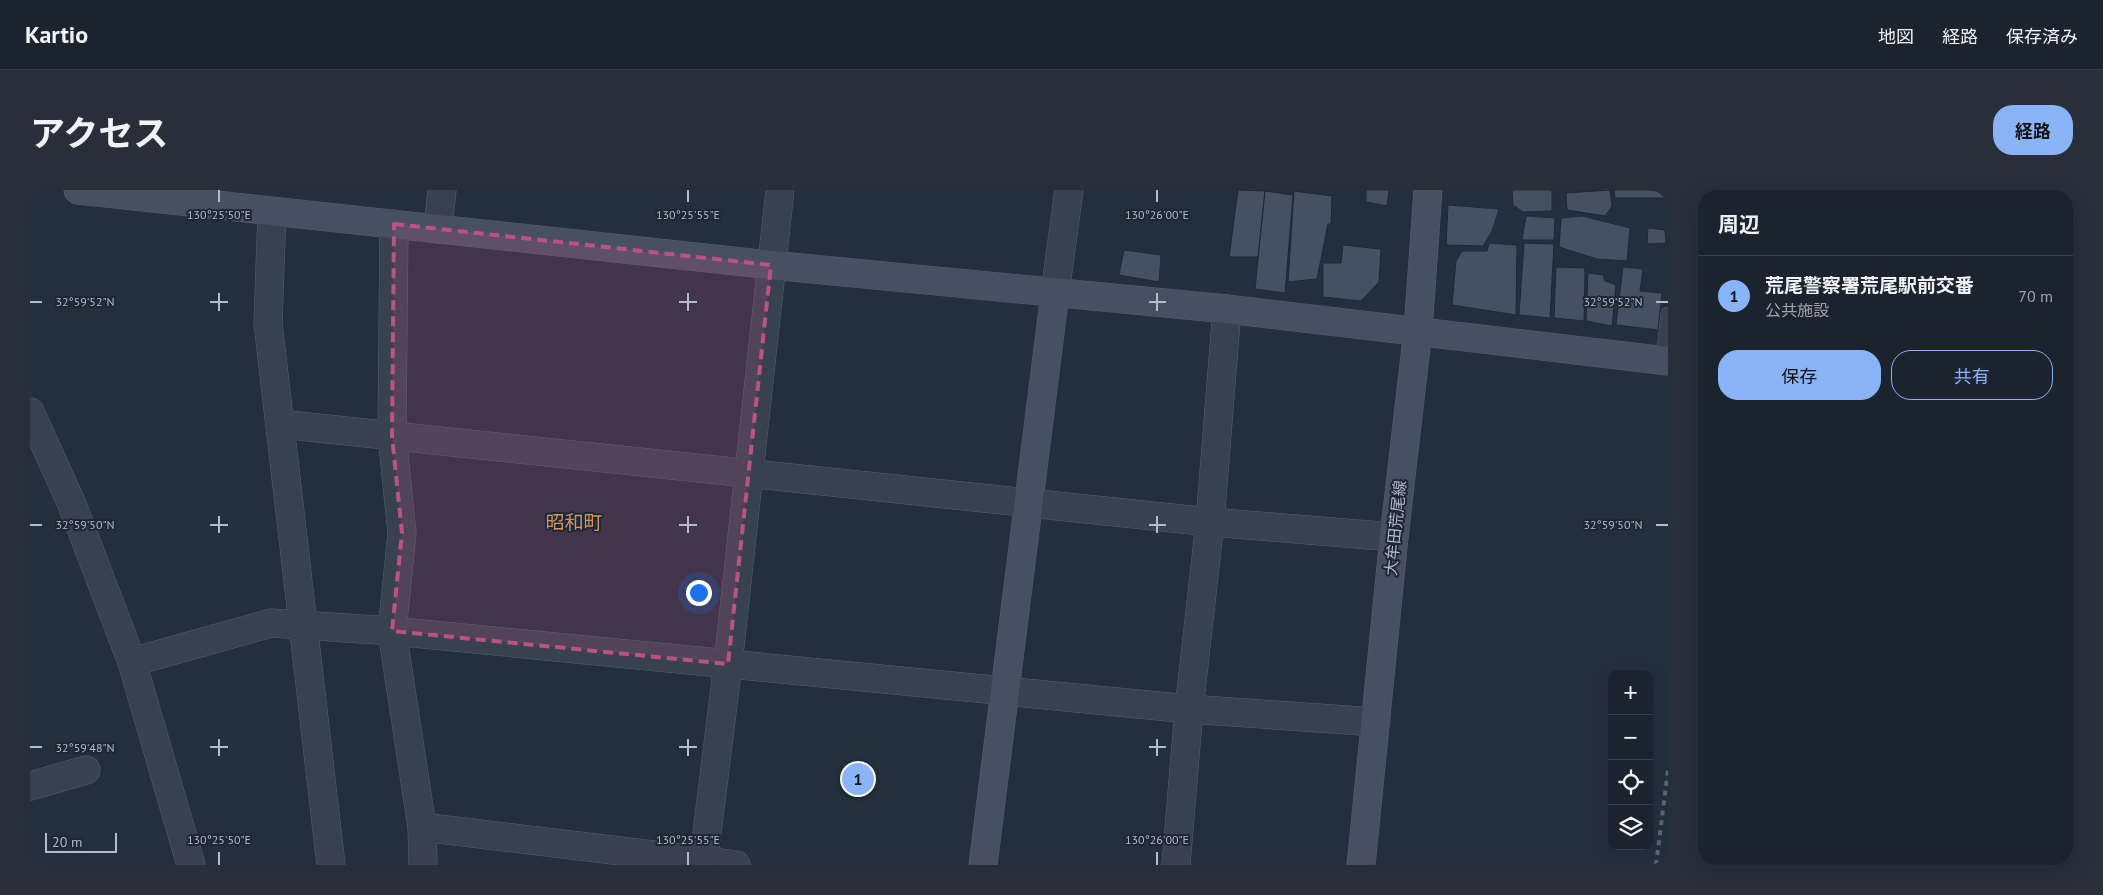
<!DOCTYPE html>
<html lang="ja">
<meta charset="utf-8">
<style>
:root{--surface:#1b232e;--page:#282f3a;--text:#f1f3f6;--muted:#a0a4aa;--line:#39404a;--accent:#8ab4f8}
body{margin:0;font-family:"PT Sans","Noto Sans JP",sans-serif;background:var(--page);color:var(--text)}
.controls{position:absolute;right:15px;bottom:15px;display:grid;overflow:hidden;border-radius:10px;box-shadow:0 5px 20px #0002}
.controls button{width:45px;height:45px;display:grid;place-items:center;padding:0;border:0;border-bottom:1px solid var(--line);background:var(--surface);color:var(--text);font:25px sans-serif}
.scale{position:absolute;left:15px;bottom:12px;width:72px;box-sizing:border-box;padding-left:5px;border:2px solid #b4bcc9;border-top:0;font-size:14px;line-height:18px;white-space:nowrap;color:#b4bcc9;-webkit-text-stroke:4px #1d2633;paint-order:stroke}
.you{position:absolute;left:668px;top:402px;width:18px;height:18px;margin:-12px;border:4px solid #fff;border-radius:50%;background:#1a73e8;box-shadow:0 0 0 8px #1a73e833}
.badge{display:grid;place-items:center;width:32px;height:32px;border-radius:50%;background:var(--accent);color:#111;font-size:16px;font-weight:700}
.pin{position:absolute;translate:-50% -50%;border:2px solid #fff;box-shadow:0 1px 5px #0006}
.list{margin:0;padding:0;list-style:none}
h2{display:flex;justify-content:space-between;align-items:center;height:65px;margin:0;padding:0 20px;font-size:21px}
h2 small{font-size:16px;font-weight:400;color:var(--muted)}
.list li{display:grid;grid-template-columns:32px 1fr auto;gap:15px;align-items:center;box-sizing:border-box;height:80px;padding:0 20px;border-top:1px solid var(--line)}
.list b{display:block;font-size:19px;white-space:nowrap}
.list p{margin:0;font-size:16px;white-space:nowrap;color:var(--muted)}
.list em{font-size:16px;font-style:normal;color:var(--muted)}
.actions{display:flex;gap:10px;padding:15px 20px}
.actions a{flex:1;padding:11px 0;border:1px solid var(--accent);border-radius:20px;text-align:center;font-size:18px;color:var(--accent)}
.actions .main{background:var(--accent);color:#111}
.icon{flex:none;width:28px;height:28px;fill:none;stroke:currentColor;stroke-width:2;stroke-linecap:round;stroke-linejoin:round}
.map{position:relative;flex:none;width:1638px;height:675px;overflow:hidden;border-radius:20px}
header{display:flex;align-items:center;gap:30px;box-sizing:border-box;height:70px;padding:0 25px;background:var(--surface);border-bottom:1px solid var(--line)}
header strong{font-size:24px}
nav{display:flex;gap:28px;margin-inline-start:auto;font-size:18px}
.intro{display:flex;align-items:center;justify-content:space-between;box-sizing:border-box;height:120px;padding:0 30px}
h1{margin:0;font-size:35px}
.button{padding:12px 22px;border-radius:20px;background:var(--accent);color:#111;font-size:18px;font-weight:700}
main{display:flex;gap:30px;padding:0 30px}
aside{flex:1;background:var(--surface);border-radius:20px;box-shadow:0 5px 20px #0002}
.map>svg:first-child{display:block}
.building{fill:#455162;stroke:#1f2835}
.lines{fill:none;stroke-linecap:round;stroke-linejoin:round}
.lane-casing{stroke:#565f6c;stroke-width:15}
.street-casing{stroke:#565f6c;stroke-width:29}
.secondary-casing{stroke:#565f6c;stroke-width:29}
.lane{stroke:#38414e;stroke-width:14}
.street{stroke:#38414e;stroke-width:28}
.secondary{stroke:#465061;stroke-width:28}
.rail{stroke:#5a6575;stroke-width:4;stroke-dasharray:5 5;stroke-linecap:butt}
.marked{fill:#bd5182;fill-opacity:0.2;stroke:#bd5182;stroke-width:4;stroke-dasharray:10 6;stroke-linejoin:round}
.ticks{fill:none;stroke:#b4bcc9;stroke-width:2}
.labels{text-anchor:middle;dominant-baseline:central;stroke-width:4;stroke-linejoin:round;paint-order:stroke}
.street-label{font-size:16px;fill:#b4bcc9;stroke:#1d2633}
.quarter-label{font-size:19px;fill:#d59563;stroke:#1d2633}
.ticks-label{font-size:12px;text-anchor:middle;fill:#b4bcc9;stroke:#1d2633;stroke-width:4;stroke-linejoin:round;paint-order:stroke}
</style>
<header>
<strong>Kartio</strong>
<nav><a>地図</a><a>経路</a><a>保存済み</a></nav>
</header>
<div class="intro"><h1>アクセス</h1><a class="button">経路</a></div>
<main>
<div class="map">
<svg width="1638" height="675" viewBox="0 0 1638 675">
<rect width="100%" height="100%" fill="#242f3e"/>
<g class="building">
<path d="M 1208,0 L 1235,1 L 1228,67 L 1199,67 Z"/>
<path d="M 1336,0 L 1359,0 L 1357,16 L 1336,12 Z"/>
<path d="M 1482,0 L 1522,0 L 1522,21 L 1493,22 L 1483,15 Z"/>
<path d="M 1580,0 L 1582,16 L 1575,26 L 1537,20 L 1536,3 Z"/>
<path d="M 1584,0 L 1638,0 L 1638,8 L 1585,8 Z"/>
<path d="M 1235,1 L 1263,5 L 1255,103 L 1225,99 Z"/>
<path d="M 1264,1 L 1302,6 L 1301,34 L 1298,34 L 1287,89 L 1258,92 Z"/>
<path d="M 1418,15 L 1469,19 L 1462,41 L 1453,56 L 1416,55 Z"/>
<path d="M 1496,26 L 1525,28 L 1524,50 L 1492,50 Z"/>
<path d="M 1552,26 L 1600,38 L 1597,71 L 1567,69 L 1529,57 L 1531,28 Z"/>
<path d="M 1618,38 L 1635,40 L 1636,53 L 1617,54 Z"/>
<path d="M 1459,53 L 1487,55 L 1486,125 L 1422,115 L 1426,71 L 1432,61 L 1457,61 Z"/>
<path d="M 1494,53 L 1524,54 L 1520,128 L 1489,125 Z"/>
<path d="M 1313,55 L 1351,59 L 1349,92 L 1331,111 L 1293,107 L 1293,73 L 1311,73 Z"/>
<path d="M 1094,60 L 1131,65 L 1129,92 L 1089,85 Z"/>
<path d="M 1526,77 L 1555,78 L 1554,131 L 1524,128 Z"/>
<path d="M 1593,77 L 1613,79 L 1610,101 L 1632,103 L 1628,140 L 1586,135 Z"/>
<path d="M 1558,83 L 1573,85 L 1575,91 L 1586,95 L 1582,136 L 1556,131 Z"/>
</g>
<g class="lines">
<g class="lane-casing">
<path id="lane" d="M 1633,170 L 1638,124"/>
</g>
<g class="street-casing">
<g id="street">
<path d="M 242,22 L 238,133 L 301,675"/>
<path d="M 364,34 L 362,246 L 372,343 L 362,441 L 392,637 L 393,675"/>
<path d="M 408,39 L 412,0"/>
<path d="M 1025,103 L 1039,0"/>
<path d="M 0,222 L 41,312 L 102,472 L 161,675"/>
<path d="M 250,234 L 1180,332 L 1364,347"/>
<path d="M 102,472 L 241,433 L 362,441 L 1159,519 L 1346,532"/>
<path d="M 0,596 L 56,580"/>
<path d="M 392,637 L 706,675"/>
<path d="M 673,675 L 698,474 L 750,0"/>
<path d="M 1146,675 L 1159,519 L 1180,332 L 1197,119"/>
</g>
</g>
<g class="secondary-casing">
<g id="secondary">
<path d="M 48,0 L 741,75 L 1197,119 L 1638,171"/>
<path d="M 953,675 L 1025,103"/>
<path d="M 1331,675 L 1364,347 L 1388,140 L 1398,0"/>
</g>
</g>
<use href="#lane" class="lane"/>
<use href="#street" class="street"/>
<use href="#secondary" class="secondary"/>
<path class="rail" d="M 1626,675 L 1638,580"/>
</g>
<path class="marked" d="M 364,34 L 741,75 L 698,474 L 362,441 L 372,343 L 362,246 Z"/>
<path class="ticks" d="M 189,0 L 189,12M 658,0 L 658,12M 1127,0 L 1127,12M 189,103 L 189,121M 658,103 L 658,121M 1127,103 L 1127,121M 0,112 L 12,112M 180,112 L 198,112M 649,112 L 667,112M 1119,112 L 1136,112M 1626,112 L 1638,112M 189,326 L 189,343M 658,326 L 658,343M 1127,326 L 1127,343M 0,335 L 12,335M 180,335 L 198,335M 649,335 L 667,335M 1119,335 L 1136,335M 1626,335 L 1638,335M 189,549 L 189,566M 658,549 L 658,566M 1127,549 L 1127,566M 0,557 L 12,557M 180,557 L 198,557M 649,557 L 667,557M 1119,557 L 1136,557M 189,662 L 189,675M 658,662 L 658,675M 1127,662 L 1127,675"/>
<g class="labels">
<g class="street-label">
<text transform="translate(1365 338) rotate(-84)">大牟田荒尾線</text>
</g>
<g class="quarter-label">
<text x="544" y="332">昭和町</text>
</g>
</g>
<g class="ticks-label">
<text x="189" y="29">130°25'50"E</text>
<text x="658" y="29">130°25'55"E</text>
<text x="1127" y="29">130°26'00"E</text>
<text x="55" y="116">32°59'52"N</text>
<text x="1583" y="116">32°59'52"N</text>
<text x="55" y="339">32°59'50"N</text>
<text x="1583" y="339">32°59'50"N</text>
<text x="55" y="562">32°59'48"N</text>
<text x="189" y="654">130°25'50"E</text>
<text x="658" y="654">130°25'55"E</text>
<text x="1127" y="654">130°26'00"E</text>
</g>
</svg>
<div class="controls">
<button>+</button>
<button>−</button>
<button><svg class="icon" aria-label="locate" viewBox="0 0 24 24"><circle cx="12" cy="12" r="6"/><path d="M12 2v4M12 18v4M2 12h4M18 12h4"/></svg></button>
<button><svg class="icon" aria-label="layers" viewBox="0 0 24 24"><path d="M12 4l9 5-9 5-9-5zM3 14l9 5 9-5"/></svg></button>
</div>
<div class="scale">20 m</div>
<div class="you"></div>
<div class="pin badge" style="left:828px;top:589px">1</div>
</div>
<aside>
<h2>周辺<small></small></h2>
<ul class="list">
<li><span class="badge">1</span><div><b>荒尾警察署荒尾駅前交番</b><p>公共施設</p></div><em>70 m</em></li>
</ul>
<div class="actions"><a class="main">保存</a><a>共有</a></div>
</aside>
</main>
